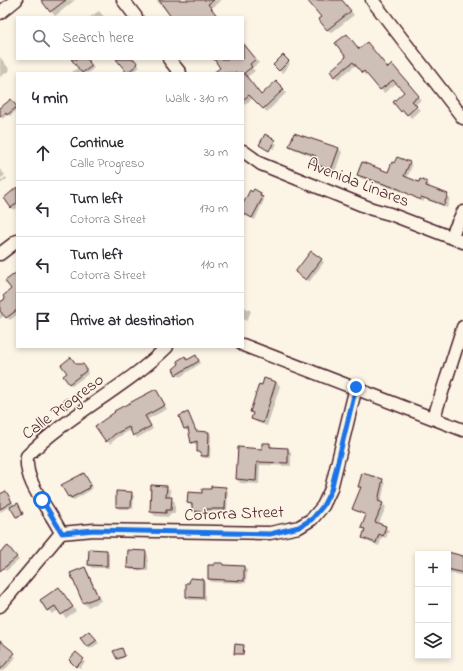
<!DOCTYPE html>
<meta charset="utf-8">
<style>
:root{--surface:#fff;--page:#f2f2f3;--text:#2b2b33;--muted:#7c7c81;--line:#e1e1e2}
body{margin:0;font-family:"Indie Flower",sans-serif;background:var(--page);color:var(--text)}
.controls{position:absolute;right:12px;bottom:12px;display:grid;overflow:hidden;border-radius:0px;box-shadow:0 2px 6px #0003}
.controls button{width:36px;height:36px;display:grid;place-items:center;padding:0;border:0;border-bottom:1px solid var(--line);background:var(--surface);color:var(--text);font:20px sans-serif}
.stop{position:absolute;width:12px;height:12px;margin:-9px;border:3px solid #1a73e8;border-radius:50%;background:#fff}
.stop.end{background:#1a73e8;border-color:#fff;box-shadow:0 1px 4px #0008}
.list{margin:0;padding:0;list-style:none}
h2{display:flex;justify-content:space-between;align-items:center;height:52px;margin:0;padding:0 16px;font-size:17px}
h2 small{font-size:13px;font-weight:400;color:var(--muted)}
.list li{display:grid;grid-template-columns:26px 1fr auto;gap:12px;align-items:center;box-sizing:border-box;height:56px;padding:0 16px;border-top:1px solid var(--line)}
.list b{display:block;font-size:15px;white-space:nowrap}
.list p{margin:0;font-size:13px;white-space:nowrap;color:var(--muted)}
.list em{font-size:13px;font-style:normal;color:var(--muted)}
.icon{flex:none;width:22px;height:22px;fill:none;stroke:currentColor;stroke-width:2;stroke-linecap:round;stroke-linejoin:round}
.map{position:relative;flex:none;width:463px;height:671px;overflow:hidden}
.search{position:absolute;background:var(--surface);box-shadow:0 2px 6px #0003;left:16px;top:16px;width:228px;height:44px;display:flex;align-items:center;gap:10px;box-sizing:border-box;padding:0 14px;border-radius:0px;color:var(--muted);font-size:15px}
.panel{position:absolute;background:var(--surface);box-shadow:0 2px 6px #0003;left:16px;top:72px;width:228px;height:276px;border-radius:0px}
.map>svg:first-child{display:block}
.shadow{fill:#0003}
.building{fill:#cfc0b7;stroke:#4a1f2b}
.lines{fill:none;stroke-linecap:round;stroke-linejoin:round}
.street-casing{stroke:#4a1f2b;stroke-width:15}
.street{stroke:#fcf5e5;stroke-width:12}
.route{stroke:#1a73e8;stroke-width:5}
.labels{text-anchor:middle;dominant-baseline:central;stroke-width:3;stroke-linejoin:round;paint-order:stroke}
.street-label{font-size:17px;fill:#4a1f2b;stroke:#fcf5e5}
</style>
<div class="map">
<svg width="463" height="671" viewBox="0 0 463 671">
<rect width="100%" height="100%" fill="#fcf5e5"/>
<filter id="ink" filterUnits="userSpaceOnUse"><feTurbulence type="fractalNoise" baseFrequency=".025" numOctaves="2"/><feDisplacementMap in="SourceGraphic" scale="8" xChannelSelector="R" yChannelSelector="G"/><feConvolveMatrix kernelMatrix="1 2 1 2 8 2 1 2 1" color-interpolation-filters="sRGB"/></filter>
<g filter="url(#ink)">
<g class="shadow">
<path d="M 42,0 L 75,0 L 55,16 Z"/>
<path d="M 156,0 L 222,0 L 211,8 L 218,17 L 172,17 Z"/>
<path d="M 309,0 L 338,0 L 346,5 L 354,15 L 331,33 L 327,29 L 323,17 Z"/>
<path d="M 99,11 L 104,17 L 90,17 Z"/>
<path d="M 243,42 L 259,63 L 252,68 L 255,71 L 247,77 L 262,96 L 276,82 L 286,93 L 267,112 L 253,98 L 243,106 L 243,73 L 220,73 L 222,68 L 215,59 L 243,59 Z"/>
<path d="M 359,50 L 388,69 L 395,69 L 421,100 L 415,105 L 420,110 L 411,118 L 407,113 L 405,114 L 394,102 L 405,92 L 397,83 L 384,93 L 368,74 L 366,76 L 356,65 L 338,79 L 335,76 Z"/>
<path d="M 0,57 L 10,70 L 0,77 Z"/>
<path d="M 283,57 L 290,64 L 282,73 L 275,65 Z"/>
<path d="M 77,59 L 86,59 L 94,68 L 88,73 L 71,73 L 79,67 Z"/>
<path d="M 117,59 L 132,59 L 140,67 L 132,73 L 128,73 Z"/>
<path d="M 11,100 L 17,107 L 17,110 L 10,116 L 8,114 L 2,119 L 0,109 Z"/>
<path d="M 295,134 L 339,149 L 342,152 L 335,172 L 318,166 L 315,163 L 316,158 L 294,149 L 290,145 Z"/>
<path d="M 266,136 L 277,144 L 274,149 L 265,144 Z"/>
<path d="M 409,163 L 412,166 L 407,178 L 419,183 L 427,183 L 430,186 L 429,188 L 447,195 L 450,198 L 447,208 L 425,199 L 423,202 L 403,192 L 361,178 L 358,175 L 388,173 L 395,164 Z"/>
<path d="M 0,169 L 5,175 L 0,179 Z"/>
<path d="M 6,177 L 7,179 L 0,184 L 0,181 Z"/>
<path d="M 17,189 L 17,208 L 14,210 L 12,207 Z"/>
<path d="M 254,190 L 261,194 L 264,200 L 255,220 L 243,214 L 243,207 Z"/>
<path d="M 321,260 L 324,262 L 309,282 L 299,274 Z"/>
<path d="M 17,274 L 17,315 L 10,320 L 5,315 L 0,319 L 0,304 L 13,289 Z"/>
<path d="M 243,306 L 251,311 L 247,321 L 243,319 Z"/>
<path d="M 196,356 L 201,363 L 180,377 L 177,374 L 185,357 L 188,361 Z"/>
<path d="M 76,365 L 86,368 L 88,374 L 72,386 L 70,383 Z"/>
<path d="M 276,382 L 280,386 L 267,426 L 256,422 L 252,418 L 253,414 L 252,412 Z"/>
<path d="M 156,390 L 167,409 L 148,419 L 153,429 L 137,438 L 131,430 L 118,437 L 110,444 L 107,441 L 116,413 Z"/>
<path d="M 188,413 L 197,433 L 209,433 L 211,435 L 210,458 L 204,458 L 198,451 L 198,444 L 194,444 L 192,442 L 190,430 L 187,431 L 185,429 L 180,417 Z"/>
<path d="M 270,444 L 274,448 L 288,449 L 291,452 L 291,466 L 260,465 L 259,484 L 240,483 L 237,479 Z"/>
<path d="M 84,474 L 92,488 L 90,489 L 91,490 L 74,500 L 71,499 L 69,497 Z"/>
<path d="M 382,480 L 385,483 L 381,503 L 386,507 L 378,525 L 389,530 L 386,538 L 382,537 L 379,546 L 366,541 L 363,538 L 365,531 L 362,528 L 366,516 L 353,509 L 362,489 L 360,486 Z"/>
<path d="M 167,487 L 171,491 L 170,498 L 175,502 L 175,514 L 170,514 L 169,517 L 155,516 L 151,512 Z"/>
<path d="M 225,488 L 228,491 L 227,512 L 209,511 L 208,514 L 195,513 L 193,511 L 193,506 L 188,503 L 203,494 Z"/>
<path d="M 6,492 L 15,506 L 19,505 L 23,515 L 17,518 L 11,506 L 0,512 L 0,495 Z"/>
<path d="M 131,493 L 134,496 L 133,509 L 119,509 L 117,506 Z"/>
<path d="M 10,550 L 19,560 L 6,571 L 0,564 L 0,554 Z"/>
<path d="M 106,551 L 109,553 L 109,568 L 92,568 L 89,565 Z"/>
<path d="M 146,552 L 148,555 L 148,571 L 131,570 L 128,568 Z"/>
<path d="M 462,553 L 463,576 L 449,572 L 448,557 L 461,556 Z"/>
<path d="M 223,564 L 225,566 L 244,567 L 247,570 L 246,583 L 211,582 L 209,579 Z"/>
<path d="M 84,568 L 88,572 L 101,601 L 88,607 L 84,603 L 71,574 Z"/>
<path d="M 203,580 L 205,582 L 205,600 L 189,600 L 187,597 Z"/>
<path d="M 59,588 L 76,611 L 66,618 L 59,610 L 52,614 L 41,600 Z"/>
<path d="M 89,632 L 99,643 L 90,649 L 81,638 Z"/>
<path d="M 243,646 L 244,655 L 236,654 L 235,653 Z"/>
<path d="M 0,647 L 16,657 L 4,671 L 0,671 Z"/>
<path d="M 122,650 L 125,657 L 119,660 L 115,651 Z"/>
<path d="M 76,653 L 85,662 L 80,668 L 70,660 Z"/>
</g>
<g class="building">
<path d="M 41,0 L 66,0 L 50,12 Z"/>
<path d="M 159,0 L 214,0 L 208,4 L 218,17 L 171,17 Z"/>
<path d="M 307,0 L 342,0 L 351,11 L 327,30 L 318,19 L 321,17 Z"/>
<path d="M 347,34 L 359,49 L 367,42 L 388,68 L 392,64 L 419,96 L 412,101 L 417,106 L 407,115 L 403,110 L 401,112 L 393,102 L 404,92 L 393,80 L 380,90 L 364,71 L 362,73 L 353,62 L 334,77 L 330,71 L 346,57 L 335,43 Z"/>
<path d="M 243,43 L 256,59 L 250,64 L 252,67 L 244,73 L 261,95 L 276,81 L 284,89 L 263,109 L 249,95 L 243,100 L 243,73 L 213,73 L 220,68 L 214,59 L 243,59 Z"/>
<path d="M 283,55 L 289,61 L 279,71 L 273,65 Z"/>
<path d="M 71,59 L 87,59 L 92,66 L 82,73 Z"/>
<path d="M 116,59 L 134,59 L 138,64 L 127,73 Z"/>
<path d="M 11,99 L 17,107 L 7,115 L 6,113 L 0,117 L 0,108 Z"/>
<path d="M 294,133 L 339,148 L 331,170 L 313,163 L 316,156 L 289,146 Z"/>
<path d="M 265,134 L 275,140 L 269,151 L 259,145 Z"/>
<path d="M 397,157 L 410,162 L 404,176 L 419,182 L 420,179 L 427,182 L 426,186 L 448,194 L 444,205 L 421,197 L 420,200 L 399,189 L 357,175 L 362,162 L 388,172 L 392,162 L 394,163 Z"/>
<path d="M 17,187 L 17,203 L 11,208 L 4,198 Z"/>
<path d="M 254,189 L 261,193 L 260,196 L 263,197 L 252,218 L 243,213 L 243,204 L 250,190 L 252,192 Z"/>
<path d="M 311,251 L 322,259 L 306,280 L 295,272 Z"/>
<path d="M 17,272 L 17,310 L 6,318 L 0,311 L 0,302 L 5,299 L 3,296 L 11,289 L 5,281 Z"/>
<path d="M 196,355 L 199,361 L 176,375 L 173,369 L 179,364 L 177,361 L 185,356 L 187,360 Z"/>
<path d="M 71,357 L 76,364 L 83,364 L 86,368 L 86,371 L 69,384 L 63,376 L 67,373 L 61,365 Z"/>
<path d="M 264,378 L 276,382 L 263,423 L 251,419 L 253,413 L 250,412 L 259,384 L 262,385 Z"/>
<path d="M 156,389 L 165,405 L 145,416 L 151,426 L 133,436 L 129,427 L 115,434 L 106,442 L 95,426 L 115,412 L 114,411 Z"/>
<path d="M 67,398 L 72,404 L 66,409 L 61,403 Z"/>
<path d="M 188,412 L 196,431 L 209,432 L 208,456 L 201,456 L 201,452 L 197,452 L 197,441 L 191,443 L 188,428 L 184,429 L 179,416 Z"/>
<path d="M 262,443 L 270,443 L 270,447 L 288,448 L 288,463 L 257,462 L 256,481 L 236,479 L 238,447 L 262,449 Z"/>
<path d="M 84,473 L 91,485 L 88,486 L 89,488 L 71,498 L 70,496 L 68,497 L 61,485 Z"/>
<path d="M 362,473 L 383,479 L 378,501 L 383,503 L 375,522 L 386,526 L 383,536 L 379,534 L 376,543 L 362,538 L 365,529 L 361,528 L 366,515 L 352,509 L 361,487 L 358,487 Z"/>
<path d="M 151,485 L 167,486 L 166,497 L 172,497 L 171,510 L 166,510 L 166,513 L 150,512 Z"/>
<path d="M 211,486 L 226,487 L 225,509 L 206,509 L 206,512 L 192,511 L 192,504 L 187,503 L 188,492 L 202,493 L 202,489 L 211,489 Z"/>
<path d="M 6,491 L 12,502 L 0,509 L 0,494 Z"/>
<path d="M 116,491 L 132,492 L 131,507 L 116,507 Z"/>
<path d="M 18,503 L 23,514 L 16,517 L 10,507 Z"/>
<path d="M 8,546 L 17,557 L 0,571 L 0,552 Z"/>
<path d="M 89,549 L 107,550 L 107,566 L 88,565 Z"/>
<path d="M 128,550 L 146,551 L 145,569 L 127,568 Z"/>
<path d="M 448,552 L 463,556 L 463,573 L 448,569 Z"/>
<path d="M 214,563 L 223,563 L 223,565 L 244,566 L 244,581 L 208,579 L 208,565 L 214,565 Z"/>
<path d="M 85,567 L 98,597 L 83,603 L 70,573 Z"/>
<path d="M 190,578 L 203,579 L 203,598 L 186,597 L 186,583 L 189,583 Z"/>
<path d="M 59,587 L 73,607 L 61,615 L 55,606 L 47,611 L 40,600 Z"/>
<path d="M 89,631 L 97,640 L 87,647 L 80,638 Z"/>
<path d="M 0,641 L 15,653 L 0,670 Z"/>
<path d="M 235,644 L 244,645 L 243,654 L 234,654 Z"/>
<path d="M 122,648 L 125,656 L 117,659 L 113,651 Z"/>
<path d="M 76,652 L 84,659 L 76,667 L 69,660 Z"/>
</g>
<g class="lines">
<g class="street-casing">
<g id="street">
<path d="M 123,0 L 136,17"/>
<path d="M 372,0 L 463,118"/>
<path d="M 0,13 L 16,0"/>
<path d="M 169,59 L 180,73"/>
<path d="M 243,151 L 261,164 L 372,209 L 390,214 L 463,242"/>
<path d="M 451,237 L 463,212"/>
<path d="M 0,254 L 17,241"/>
<path d="M 243,345 L 463,430"/>
<path d="M 434,417 L 463,327"/>
<path d="M 61,533 L 94,530 L 270,533 L 299,527 L 312,519 L 323,506 L 331,489 L 356,387"/>
<path d="M 0,606 L 61,533 C 50,509 24,484 27,456 C 69,414 125,388 167,347"/>
</g>
</g>
<use href="#street" class="street"/>
</g>
</g>
<g class="lines" filter="url(#ink)">
<path class="route" d="M 42,500 L 62,533 L 94,530 L 270,534 L 299,527 L 312,519 L 323,506 L 331,490 L 356,387"/>
</g>
<g class="labels">
<g class="street-label">
<text transform="translate(358 183) rotate(21)">Avenida Linares</text>
<text transform="translate(63 407) rotate(-37)">Calle Progreso</text>
<text transform="translate(234 514) rotate(-2)">Cotorra Street</text>
</g>
</g>
</svg>
<div class="controls">
<button>+</button>
<button>−</button>
<button><svg class="icon" aria-label="layers" viewBox="0 0 24 24"><path d="M12 4l9 5-9 5-9-5zM3 14l9 5 9-5"/></svg></button>
</div>
<div class="stop" style="left:42px;top:500px"></div>
<div class="stop end" style="left:356px;top:387px"></div>
<div class="search"><svg class="icon" aria-label="search" viewBox="0 0 24 24"><circle cx="10" cy="10" r="6"/><path d="M15 15l6 6"/></svg>Search here</div>
<section class="panel">
<h2>4 min<small>Walk · 310 m</small></h2>
<ul class="list">
<li><svg class="icon" aria-label="ahead" viewBox="0 0 24 24"><path d="M12 20V5M6 11l6-6 6 6"/></svg><div><b>Continue</b><p>Calle Progreso</p></div><em>30 m</em></li>
<li><svg class="icon" aria-label="left" viewBox="0 0 24 24"><path d="M17 20v-9H6M10 6l-5 5 5 5"/></svg><div><b>Turn left</b><p>Cotorra Street</p></div><em>170 m</em></li>
<li><svg class="icon" aria-label="left" viewBox="0 0 24 24"><path d="M17 20v-9H6M10 6l-5 5 5 5"/></svg><div><b>Turn left</b><p>Cotorra Street</p></div><em>110 m</em></li>
<li><svg class="icon" aria-label="arrive" viewBox="0 0 24 24"><path d="M6 21V4h12l-3 4 3 4H6"/></svg><div><b>Arrive at destination</b></div></li>
</ul>
</section>
</div>
